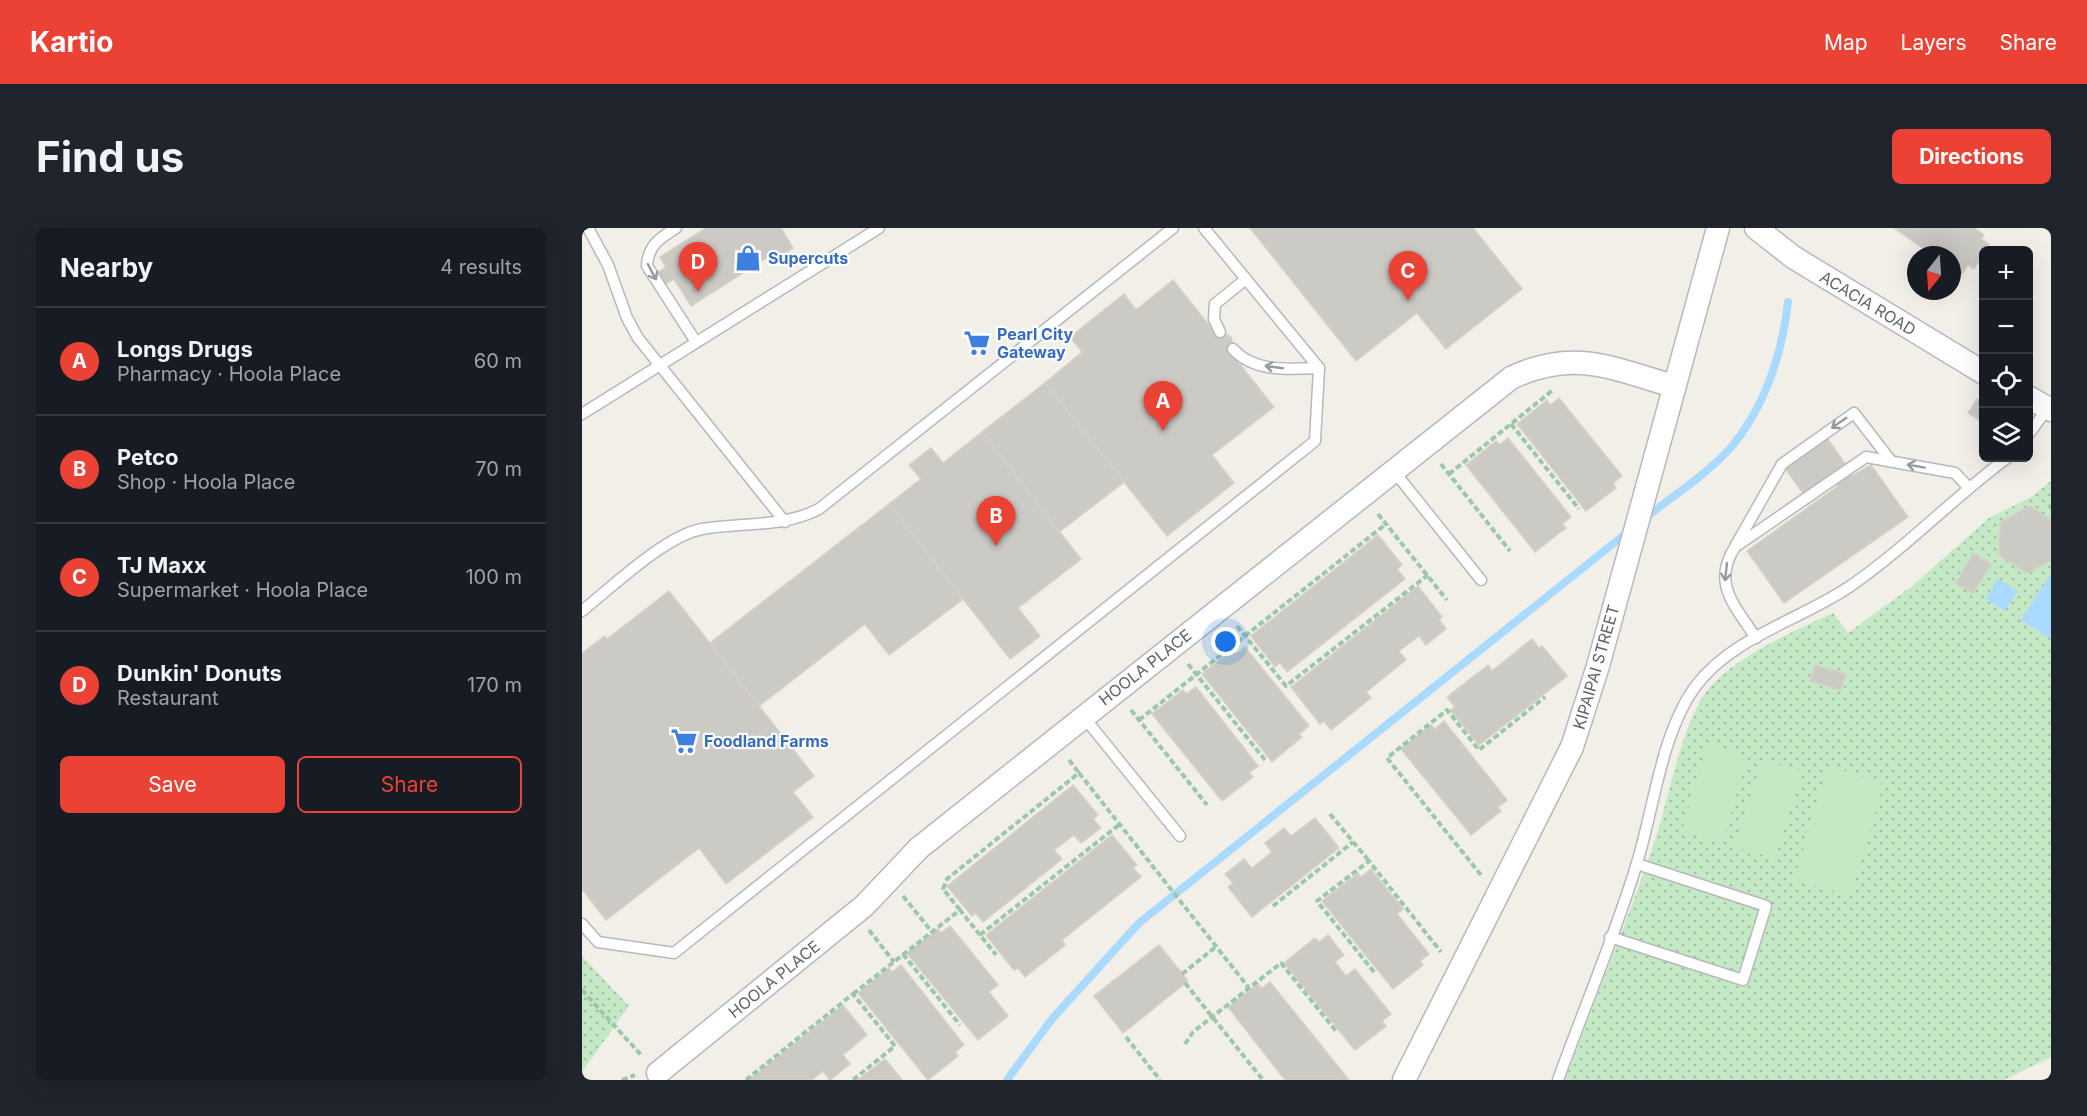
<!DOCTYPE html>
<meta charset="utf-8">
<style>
:root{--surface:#171b24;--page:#20242c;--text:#f1f3f6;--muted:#9ea1a6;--line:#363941;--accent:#ea4335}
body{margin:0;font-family:Inter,sans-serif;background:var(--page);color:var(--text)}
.controls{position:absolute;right:18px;top:18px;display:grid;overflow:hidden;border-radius:9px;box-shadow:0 6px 24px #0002}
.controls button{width:54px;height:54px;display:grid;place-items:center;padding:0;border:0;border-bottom:2px solid var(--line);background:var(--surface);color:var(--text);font:30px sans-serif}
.compass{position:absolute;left:1325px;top:18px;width:54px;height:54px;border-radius:50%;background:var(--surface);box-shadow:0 6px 24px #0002;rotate:197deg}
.you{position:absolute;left:644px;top:414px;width:21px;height:21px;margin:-15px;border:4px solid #fff;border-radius:50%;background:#1a73e8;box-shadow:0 0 0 9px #1a73e833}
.badge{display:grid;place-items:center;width:39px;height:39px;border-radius:50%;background:var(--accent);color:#fff;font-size:20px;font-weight:700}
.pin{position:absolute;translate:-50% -50px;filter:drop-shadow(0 2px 3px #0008)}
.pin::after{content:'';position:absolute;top:32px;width:21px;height:18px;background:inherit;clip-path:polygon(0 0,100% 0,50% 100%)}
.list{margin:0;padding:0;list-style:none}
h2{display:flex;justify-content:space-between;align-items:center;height:78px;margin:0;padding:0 24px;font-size:26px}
h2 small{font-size:20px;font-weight:400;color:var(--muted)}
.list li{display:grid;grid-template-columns:39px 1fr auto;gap:18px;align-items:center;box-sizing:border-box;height:108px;padding:0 24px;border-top:2px solid var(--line)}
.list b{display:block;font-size:22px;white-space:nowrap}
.list p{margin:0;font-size:20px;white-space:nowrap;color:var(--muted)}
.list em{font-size:20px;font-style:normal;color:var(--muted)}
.actions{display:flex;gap:12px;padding:18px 24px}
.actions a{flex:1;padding:14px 0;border:2px solid var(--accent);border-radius:9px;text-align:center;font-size:21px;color:var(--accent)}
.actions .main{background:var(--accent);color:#fff}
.icon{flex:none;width:33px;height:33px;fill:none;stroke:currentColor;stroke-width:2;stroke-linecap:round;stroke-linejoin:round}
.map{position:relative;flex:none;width:1469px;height:852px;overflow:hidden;border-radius:9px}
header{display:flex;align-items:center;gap:36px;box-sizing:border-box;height:84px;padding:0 30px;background:var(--accent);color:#fff}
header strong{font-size:28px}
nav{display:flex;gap:33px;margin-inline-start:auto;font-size:21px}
.intro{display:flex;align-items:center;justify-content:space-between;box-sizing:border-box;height:144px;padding:0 36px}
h1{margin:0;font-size:42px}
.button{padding:15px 27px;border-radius:9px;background:var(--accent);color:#fff;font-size:21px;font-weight:700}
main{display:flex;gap:36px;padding:0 36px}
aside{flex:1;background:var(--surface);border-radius:9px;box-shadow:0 6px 24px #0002}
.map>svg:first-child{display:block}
.grass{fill:url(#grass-dots)}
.pitch{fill:#c5e8c5}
.water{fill:#aadaff}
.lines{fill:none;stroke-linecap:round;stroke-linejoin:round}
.stream{stroke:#aadaff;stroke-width:8}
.building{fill:#cccac5;stroke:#d6d1c6;stroke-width:1.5}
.service-casing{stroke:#b5b8bc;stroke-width:13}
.minor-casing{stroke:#b5b8bc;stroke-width:25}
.path{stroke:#9cc7a9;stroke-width:4;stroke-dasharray:6 3;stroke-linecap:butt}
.service{stroke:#fff;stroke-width:10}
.minor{stroke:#fff;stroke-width:22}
.oneway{stroke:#979a9d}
.labels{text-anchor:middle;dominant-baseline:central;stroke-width:4.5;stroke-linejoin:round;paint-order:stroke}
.shop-label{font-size:16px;font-weight:bold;fill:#366cbe;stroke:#fff;text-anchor:start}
.street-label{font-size:16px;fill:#5f6368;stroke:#fff}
</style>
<header>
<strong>Kartio</strong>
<nav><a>Map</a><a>Layers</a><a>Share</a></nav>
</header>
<div class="intro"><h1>Find us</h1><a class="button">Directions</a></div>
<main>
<aside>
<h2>Nearby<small>4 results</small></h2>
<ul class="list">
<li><span class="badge">A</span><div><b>Longs Drugs</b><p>Pharmacy · Hoola Place</p></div><em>60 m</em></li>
<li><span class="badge">B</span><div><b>Petco</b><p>Shop · Hoola Place</p></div><em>70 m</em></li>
<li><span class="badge">C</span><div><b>TJ Maxx</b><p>Supermarket · Hoola Place</p></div><em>100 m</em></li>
<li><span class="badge">D</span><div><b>Dunkin' Donuts</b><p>Restaurant</p></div><em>170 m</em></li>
</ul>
<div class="actions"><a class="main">Save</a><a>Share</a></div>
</aside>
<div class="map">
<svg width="1469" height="852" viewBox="0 0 1469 852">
<defs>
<pattern id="grass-dots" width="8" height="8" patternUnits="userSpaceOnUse" patternTransform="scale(1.5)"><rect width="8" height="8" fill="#c5e8c5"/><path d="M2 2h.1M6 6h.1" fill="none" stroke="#a3c0a4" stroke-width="1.8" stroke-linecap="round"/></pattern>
</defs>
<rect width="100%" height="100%" fill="#f1efe8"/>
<g class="grass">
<path d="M 1469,253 L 1469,829 L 1422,852 L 983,852 C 1012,774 1044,697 1071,618 C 1086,575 1099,498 1124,464 C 1152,428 1211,404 1251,385 L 1266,405 L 1329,359 L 1407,290 L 1449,269 Z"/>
<path d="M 0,728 L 47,778 L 0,844 Z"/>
</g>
<g class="pitch">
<path d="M 1126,516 L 1166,528 L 1140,615 L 1100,602 Z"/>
<path d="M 1180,532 L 1220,544 L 1193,631 L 1153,619 Z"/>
<path d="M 1246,538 L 1302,555 L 1268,668 L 1212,651 Z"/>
</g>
<g class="water">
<path d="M 1469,345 L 1469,411 L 1439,392 Z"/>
<path d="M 1416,351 L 1436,363 L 1423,383 L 1404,371 Z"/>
</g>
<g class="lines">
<g class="stream">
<path d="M 1063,290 C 1092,267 1127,245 1151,217 C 1184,176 1200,125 1206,74"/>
<path d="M 425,852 L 470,791 L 557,695 L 1047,303"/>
</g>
</g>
<g class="building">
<path d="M 124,0 L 199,0 L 211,20 L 194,31 L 191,26 L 109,78 L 92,51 L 79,59 L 72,47 L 84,39 L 78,29 Z"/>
<path d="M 668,0 L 891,0 L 940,61 L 864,121 L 835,85 L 774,133 Z"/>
<path d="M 1312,0 L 1392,0 L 1402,7 L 1399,11 L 1407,16 L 1392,41 L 1386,37 L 1380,46 L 1370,40 L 1370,27 L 1351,27 Z"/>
<path d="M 591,52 L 634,106 L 641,105 L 649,109 L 651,117 L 648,124 L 692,179 L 630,227 L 652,255 L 585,308 L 463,155 L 500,124 L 488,109 L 542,66 L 554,82 Z"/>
<path d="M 463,155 L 542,254 L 477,304 L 400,204 Z"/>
<path d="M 977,170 L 1040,248 L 1031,255 L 1034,260 L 1004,283 L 935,196 L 965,172 L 968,177 Z"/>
<path d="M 1395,171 L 1402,175 L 1402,195 L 1386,185 Z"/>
<path d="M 400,204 L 499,331 L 436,380 L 458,408 L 428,431 L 307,276 L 339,251 L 327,237 L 349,220 L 361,235 Z"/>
<path d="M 926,210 L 989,289 L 980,296 L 984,300 L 953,324 L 884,237 L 914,213 L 917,217 Z"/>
<path d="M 1245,210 L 1264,237 L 1222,267 L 1203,240 Z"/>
<path d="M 1289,237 L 1326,289 L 1202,375 L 1165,323 L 1256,258 L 1254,255 L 1268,245 L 1270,248 Z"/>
<path d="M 307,276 L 381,371 L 307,427 L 283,396 L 177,478 L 128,415 Z"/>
<path d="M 1448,278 L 1469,292 L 1469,333 L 1445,345 L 1417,327 L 1418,294 Z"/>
<path d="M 796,307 L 820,337 L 815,341 L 823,351 L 705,444 L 698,435 L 693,439 L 669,408 Z"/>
<path d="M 1391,325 L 1409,336 L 1391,365 L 1374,355 Z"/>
<path d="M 836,358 L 860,389 L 857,392 L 864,401 L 844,417 L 837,408 L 817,423 L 824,432 L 784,464 L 789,470 L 749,502 L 742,493 L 738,496 L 709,459 Z"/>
<path d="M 87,363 L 232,548 L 211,564 L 231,589 L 144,656 L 117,620 L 24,692 L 0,661 L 0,425 L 23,408 L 25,411 Z"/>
<path d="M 950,411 L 957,420 L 960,418 L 985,448 L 897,517 L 868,482 L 873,479 L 865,469 L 906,437 L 910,443 Z"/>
<path d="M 663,419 L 727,498 L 717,506 L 720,509 L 690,534 L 620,446 L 651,422 L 654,426 Z"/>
<path d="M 1233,437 L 1264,446 L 1259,462 L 1228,453 Z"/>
<path d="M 614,459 L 676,538 L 667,545 L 671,549 L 640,573 L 570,486 L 601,462 L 604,466 Z"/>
<path d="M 862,493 L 925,572 L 916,579 L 919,583 L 889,607 L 819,521 L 849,497 L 853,501 Z"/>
<path d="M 491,557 L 516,587 L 511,591 L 519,600 L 499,615 L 492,607 L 472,622 L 480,631 L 401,694 L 393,685 L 390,688 L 365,658 Z"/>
<path d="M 733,590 L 757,620 L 670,689 L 646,659 L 651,655 L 643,646 L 662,631 L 670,640 L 690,624 L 683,615 L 702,600 L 709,608 Z"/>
<path d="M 530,607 L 555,637 L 551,640 L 559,649 L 480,712 L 483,717 L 443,749 L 436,740 L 432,742 L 404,707 Z"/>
<path d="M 789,641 L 821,681 L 815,686 L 847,726 L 838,733 L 841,737 L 811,761 L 740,673 L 776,645 L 779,649 Z"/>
<path d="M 368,698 L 416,757 L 407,764 L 426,788 L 396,812 L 325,725 L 356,701 L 359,705 Z"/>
<path d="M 746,707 L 762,727 L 753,734 L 764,748 L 773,741 L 809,786 L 800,793 L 804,798 L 773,822 L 702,735 L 733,710 L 737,714 Z"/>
<path d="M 577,717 L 606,753 L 541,805 L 512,768 Z"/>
<path d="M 319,737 L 382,817 L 373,824 L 376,828 L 346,852 L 276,765 L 307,740 L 310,744 Z"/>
<path d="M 688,754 L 767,852 L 703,852 L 646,779 L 676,756 L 680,760 Z"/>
<path d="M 261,777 L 285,807 L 261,827 L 268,836 L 248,852 L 241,843 L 230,852 L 167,852 Z"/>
<path d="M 303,831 L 320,852 L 276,852 Z"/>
</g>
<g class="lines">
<g class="service-casing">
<g id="service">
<path d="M 6,0 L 26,37 L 45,90 L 56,110 L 203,294"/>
<path d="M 94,0 C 78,10 66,17 65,38 L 114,114"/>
<path d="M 638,104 L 632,91 L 633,76 L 664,51"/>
<path d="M 651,121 C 672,145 709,141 737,140"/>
<path d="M 0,186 L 297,0"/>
<path d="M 1446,207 L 1466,180"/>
<path d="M 811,242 L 899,352"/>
<path d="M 1154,317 L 1200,236 L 1272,185 L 1309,233"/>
<path d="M 0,383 C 31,358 83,308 120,301 C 160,294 200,300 237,281 L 591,0"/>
<path d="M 1174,410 C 1154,379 1129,356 1153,319 L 1284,229 L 1373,245 L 1386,259"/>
<path d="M 501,488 L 598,608"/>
<path d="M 0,696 L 16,714 L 92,725 L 733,213 L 737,140 L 622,0"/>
<path d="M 1028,709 L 1161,752 L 1184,678 L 1055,636"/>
<path d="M 976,852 C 1002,780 1033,708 1055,635 C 1072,580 1079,506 1113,459 C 1150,409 1218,392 1267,359 C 1324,320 1371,270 1425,230"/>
</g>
</g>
<g class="minor-casing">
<g id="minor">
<path d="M 1174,0 L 1211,29 L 1402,145"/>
<path d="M 1446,169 L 1469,182"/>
<path d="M 76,845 L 282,678 L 337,620 L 929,150 C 991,120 1030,140 1091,158"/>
<path d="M 822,852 L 990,519 L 1016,438 L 1136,0"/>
</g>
</g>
<g class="path">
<path d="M 929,196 L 997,281"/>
<path d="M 859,236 L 928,323"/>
<path d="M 867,246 L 971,162"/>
<path d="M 1467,280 L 1469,277"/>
<path d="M 796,286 L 865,372"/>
<path d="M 655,398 L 704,458 L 846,347"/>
<path d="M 606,436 L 683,532"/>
<path d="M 549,482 L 625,577"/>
<path d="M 557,492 L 804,296"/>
<path d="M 487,532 L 497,545"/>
<path d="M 748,586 L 787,633"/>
<path d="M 899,647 L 805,530 L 865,482 L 897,522 L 963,469"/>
<path d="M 321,668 L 350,704"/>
<path d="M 691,678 L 771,614"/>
<path d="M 378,682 L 361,661 L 365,651 L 497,545 L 667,760"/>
<path d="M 287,702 L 312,734"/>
<path d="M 398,707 L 538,596"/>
<path d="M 321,726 L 378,797"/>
<path d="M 792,744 L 735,673 L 787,633 L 859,724"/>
<path d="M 600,746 L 635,718"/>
<path d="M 603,755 L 681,852"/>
<path d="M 0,762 L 60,828"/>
<path d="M 271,766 L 378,682 L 414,727"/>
<path d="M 544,809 L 578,852"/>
<path d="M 603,816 L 611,804 L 699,735 L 754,803"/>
<path d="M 40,852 L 53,847"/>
<path d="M 164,852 L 271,766 L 313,818 L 271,852"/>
</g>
<use href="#service" class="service"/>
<use href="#minor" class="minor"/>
</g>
<defs><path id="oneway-shaft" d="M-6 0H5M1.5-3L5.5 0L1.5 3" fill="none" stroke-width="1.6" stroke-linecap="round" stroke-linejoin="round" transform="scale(1.5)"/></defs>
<g class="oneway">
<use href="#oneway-shaft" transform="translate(70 44) rotate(62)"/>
<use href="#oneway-shaft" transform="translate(692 139) rotate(-172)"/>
<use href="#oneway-shaft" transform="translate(1257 195) rotate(145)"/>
<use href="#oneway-shaft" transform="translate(1334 238) rotate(-170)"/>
<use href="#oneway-shaft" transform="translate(1144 344) rotate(96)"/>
</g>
<defs>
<g id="shop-bare" transform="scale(2.07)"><path d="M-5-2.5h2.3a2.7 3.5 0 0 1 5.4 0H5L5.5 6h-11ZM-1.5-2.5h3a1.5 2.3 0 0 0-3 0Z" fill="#3f7fe0" stroke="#fff" stroke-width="2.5" paint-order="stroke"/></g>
<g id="supermarket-bare" transform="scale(2.07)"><path d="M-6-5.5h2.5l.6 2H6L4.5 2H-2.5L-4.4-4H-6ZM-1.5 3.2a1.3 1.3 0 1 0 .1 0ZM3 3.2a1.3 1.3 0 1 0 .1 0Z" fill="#3f7fe0" stroke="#fff" stroke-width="2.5" paint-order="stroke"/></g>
</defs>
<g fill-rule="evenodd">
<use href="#shop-bare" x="166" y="30"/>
<use href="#supermarket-bare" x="395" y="115"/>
<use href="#supermarket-bare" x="102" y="513"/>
</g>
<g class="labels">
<g class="shop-label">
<text x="186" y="30">Supercuts</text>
<text x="415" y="106">Pearl City<tspan x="415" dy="18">Gateway</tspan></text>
<text x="122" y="513">Foodland Farms</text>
</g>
<g class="street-label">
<text transform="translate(1286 75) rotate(31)">ACACIA ROAD</text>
<text transform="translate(563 439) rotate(-38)">HOOLA PLACE</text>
<text transform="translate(1014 439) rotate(-74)">KIPAIPAI STREET</text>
<text transform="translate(192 751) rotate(-39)">HOOLA PLACE</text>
</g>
</g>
</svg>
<div class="controls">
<button>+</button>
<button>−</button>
<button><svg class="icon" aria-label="locate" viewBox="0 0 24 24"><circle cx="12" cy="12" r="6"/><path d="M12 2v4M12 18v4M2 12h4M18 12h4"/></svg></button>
<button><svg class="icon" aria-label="layers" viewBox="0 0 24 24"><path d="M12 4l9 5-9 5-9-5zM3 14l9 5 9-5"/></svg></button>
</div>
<svg class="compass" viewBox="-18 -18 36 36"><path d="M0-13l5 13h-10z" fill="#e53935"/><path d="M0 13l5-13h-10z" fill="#9ea1a6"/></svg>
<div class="you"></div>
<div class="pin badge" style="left:581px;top:203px">A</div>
<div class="pin badge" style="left:414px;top:318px">B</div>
<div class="pin badge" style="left:826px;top:73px">C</div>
<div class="pin badge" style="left:116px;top:64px">D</div>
</div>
</main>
